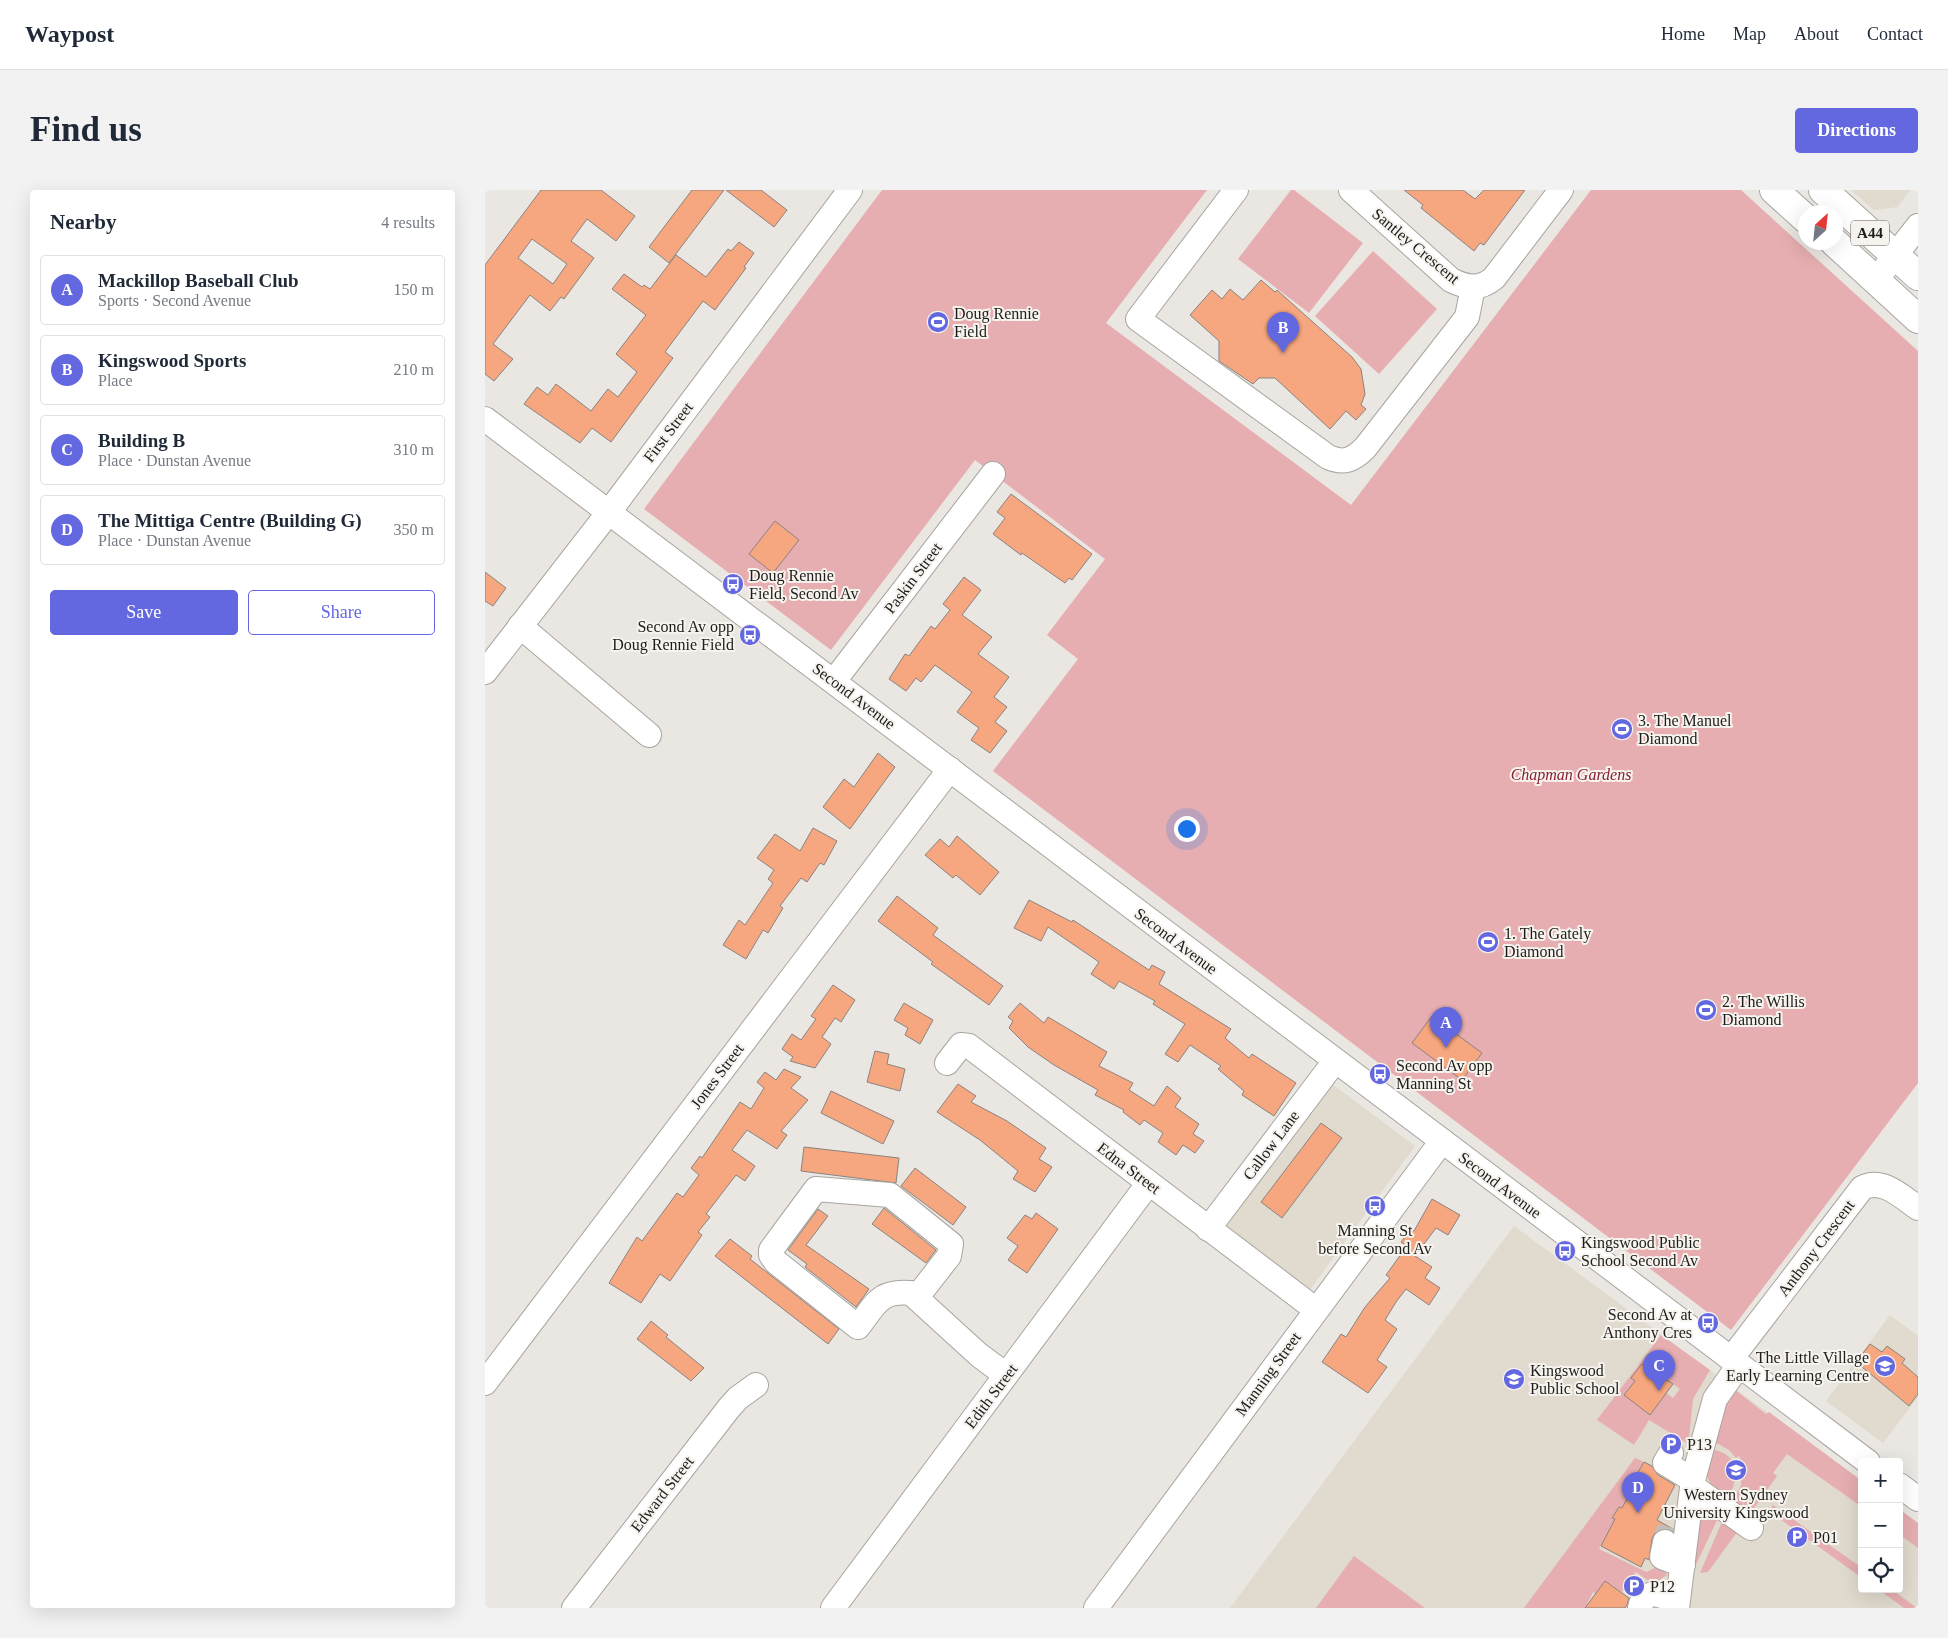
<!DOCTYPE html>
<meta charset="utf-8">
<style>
:root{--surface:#fff;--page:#f2f2f3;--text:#1f2937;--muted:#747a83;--line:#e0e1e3;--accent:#6368e0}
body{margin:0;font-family:"Times New Roman",serif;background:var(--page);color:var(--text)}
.controls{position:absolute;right:15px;bottom:15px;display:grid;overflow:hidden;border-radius:5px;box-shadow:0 5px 20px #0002}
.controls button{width:45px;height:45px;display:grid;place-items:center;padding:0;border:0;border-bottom:1px solid var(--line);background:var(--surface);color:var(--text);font:25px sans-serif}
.compass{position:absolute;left:1313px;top:15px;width:45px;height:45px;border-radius:50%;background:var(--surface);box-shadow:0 5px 20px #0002;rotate:27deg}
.you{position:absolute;left:701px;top:638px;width:18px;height:18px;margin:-12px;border:4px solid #fff;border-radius:50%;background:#1a73e8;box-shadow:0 0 0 8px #1a73e833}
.badge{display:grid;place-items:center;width:32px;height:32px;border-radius:50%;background:var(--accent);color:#fff;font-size:16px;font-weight:700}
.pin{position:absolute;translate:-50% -41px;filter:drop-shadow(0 1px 2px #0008)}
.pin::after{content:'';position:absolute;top:26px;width:18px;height:15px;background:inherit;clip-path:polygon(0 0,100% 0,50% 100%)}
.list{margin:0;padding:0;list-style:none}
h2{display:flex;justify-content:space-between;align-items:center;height:65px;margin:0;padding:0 20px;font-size:21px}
h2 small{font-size:16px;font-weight:400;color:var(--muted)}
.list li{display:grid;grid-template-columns:32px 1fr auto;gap:15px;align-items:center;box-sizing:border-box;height:70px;margin:0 10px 10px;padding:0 10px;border:1px solid var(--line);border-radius:5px}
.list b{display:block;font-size:19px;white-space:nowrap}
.list p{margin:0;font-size:16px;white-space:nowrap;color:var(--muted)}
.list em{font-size:16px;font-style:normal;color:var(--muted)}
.actions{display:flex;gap:10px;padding:15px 20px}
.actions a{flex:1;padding:11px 0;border:1px solid var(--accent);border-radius:5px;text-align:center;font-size:18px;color:var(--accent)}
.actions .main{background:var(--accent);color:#fff}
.icon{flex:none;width:28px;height:28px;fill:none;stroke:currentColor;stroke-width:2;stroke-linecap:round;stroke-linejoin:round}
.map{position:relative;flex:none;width:1433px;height:1418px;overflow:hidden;border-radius:5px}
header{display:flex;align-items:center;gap:30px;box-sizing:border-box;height:70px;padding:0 25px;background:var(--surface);border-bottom:1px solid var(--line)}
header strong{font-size:24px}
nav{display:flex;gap:28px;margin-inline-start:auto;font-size:18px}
.intro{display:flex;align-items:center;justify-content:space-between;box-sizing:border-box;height:120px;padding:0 30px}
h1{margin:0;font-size:35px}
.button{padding:12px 22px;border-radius:5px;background:var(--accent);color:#fff;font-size:18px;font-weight:700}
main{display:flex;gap:30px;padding:0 30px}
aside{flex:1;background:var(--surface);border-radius:5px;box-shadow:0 5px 20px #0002}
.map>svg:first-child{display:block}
.built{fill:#e1dace}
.green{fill:#e6aeb1;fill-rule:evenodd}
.building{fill:#f6a77f;stroke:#898380;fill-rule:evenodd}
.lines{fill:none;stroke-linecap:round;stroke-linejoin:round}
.minor-tunnel{stroke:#c1beb9;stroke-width:24;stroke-dasharray:24 12;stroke-linecap:butt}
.minor-casing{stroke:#a8a59f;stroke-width:26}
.highway-casing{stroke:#a8a59f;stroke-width:30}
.minor{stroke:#fff;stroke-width:24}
.highway{stroke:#fff;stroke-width:28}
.labels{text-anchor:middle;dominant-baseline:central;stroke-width:4;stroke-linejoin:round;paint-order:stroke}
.shield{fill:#f7f3ee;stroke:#5f5d5a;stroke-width:1}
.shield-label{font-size:15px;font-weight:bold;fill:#1e1d1b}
.street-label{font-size:16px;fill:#1e1d1b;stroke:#f7f3ee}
.poi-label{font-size:16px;fill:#1e1d1b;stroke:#f7f3ee;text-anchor:start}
.park-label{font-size:16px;font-style:italic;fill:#871f33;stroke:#f7f3ee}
</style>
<header>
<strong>Waypost</strong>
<nav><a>Home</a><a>Map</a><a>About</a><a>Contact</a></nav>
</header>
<div class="intro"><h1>Find us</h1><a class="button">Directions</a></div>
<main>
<aside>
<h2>Nearby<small>4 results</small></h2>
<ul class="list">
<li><span class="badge">A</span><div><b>Mackillop Baseball Club</b><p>Sports · Second Avenue</p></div><em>150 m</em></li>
<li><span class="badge">B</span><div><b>Kingswood Sports</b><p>Place</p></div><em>210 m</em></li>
<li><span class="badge">C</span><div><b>Building B</b><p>Place · Dunstan Avenue</p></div><em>310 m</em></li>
<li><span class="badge">D</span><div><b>The Mittiga Centre (Building G)</b><p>Place · Dunstan Avenue</p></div><em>350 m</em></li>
</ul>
<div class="actions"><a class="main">Save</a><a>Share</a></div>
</aside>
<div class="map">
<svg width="1433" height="1418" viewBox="0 0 1433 1418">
<rect width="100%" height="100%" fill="#eae6e1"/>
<g class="built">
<path d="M 1366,0 L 1425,0 L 1413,17 L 1389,20 Z"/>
<path d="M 843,891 L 930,956 L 824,1101 L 737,1032 Z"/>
<path d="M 1029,1036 L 1377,1292 L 1377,1399 L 1414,1399 L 1414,1320 L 1433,1333 L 1433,1418 L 745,1418 Z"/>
<path d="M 1405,1125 L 1433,1146 L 1433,1207 L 1398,1253 L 1341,1211 Z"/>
</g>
<g class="green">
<path d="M 397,0 L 722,0 L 621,133 L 866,315 L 1106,0 L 1256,0 L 1433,161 L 1433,893 L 1246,1140 L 508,581 L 593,469 L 562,445 L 620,369 L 490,270 L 346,460 L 159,319 Z"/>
<path d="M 806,0 L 809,0 L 878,53 L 824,123 L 753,69 Z"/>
<path d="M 888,61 L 952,119 L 894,184 L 830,126 Z"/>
<path d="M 1176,1145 L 1225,1180 L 1208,1209 L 1204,1248 L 1208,1254 L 1207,1256 L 1164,1230 L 1149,1255 L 1112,1230 ZM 1169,1180 L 1195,1199 L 1188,1208 L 1181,1203 L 1165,1224 L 1139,1205 L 1144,1198 L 1151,1203 Z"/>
<path d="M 1249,1199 L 1281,1224 L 1284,1222 L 1377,1291 L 1377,1317 L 1302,1264 L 1288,1283 L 1292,1286 L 1264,1325 L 1258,1320 L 1260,1303 L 1257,1319 L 1247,1313 L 1256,1295 L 1257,1280 L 1261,1285 L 1254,1266 L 1251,1268 L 1244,1260 L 1228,1251 L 1242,1209 Z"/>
<path d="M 1226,1259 C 1256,1264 1254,1288 1243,1309 C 1218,1291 1220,1287 1226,1259 Z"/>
<path d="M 1150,1268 L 1159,1272 L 1149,1288 L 1152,1290 L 1137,1318 L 1134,1317 L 1128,1327 L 1130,1329 L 1114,1359 L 1161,1382 L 1177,1375 L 1182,1385 L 1168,1394 L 1151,1382 L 1137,1402 L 1120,1391 L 1111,1404 L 1108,1402 L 1100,1418 L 1039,1418 Z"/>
<path d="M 1288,1315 L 1377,1378 L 1377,1388 L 1284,1321 Z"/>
<path d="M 1218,1316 L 1235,1324 L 1207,1383 L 1213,1319 Z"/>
<path d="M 1414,1319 L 1433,1333 L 1433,1358 L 1414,1344 Z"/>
<path d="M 1239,1327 L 1255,1338 L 1223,1382 L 1215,1383 Z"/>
<path d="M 869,1366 L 940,1418 L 831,1418 Z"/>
<path d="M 1393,1399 L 1406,1399 L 1432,1418 L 1419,1418 Z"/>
</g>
<g class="building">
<path d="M 56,0 L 116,0 L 150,26 L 131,51 L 102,29 L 86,51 L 109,68 L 79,109 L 76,107 L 65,121 L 45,105 L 8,154 L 28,169 L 9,191 L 0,184 L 0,75 ZM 47,49 L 82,74 L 68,94 L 33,68 Z"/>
<path d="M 207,0 L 239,0 L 184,73 L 164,57 Z"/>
<path d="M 241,0 L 276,0 L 302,20 L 289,37 Z"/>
<path d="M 919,0 L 978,0 L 990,9 L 999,0 L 1040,0 L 999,55 L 995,53 L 989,61 L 936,18 L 938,15 Z"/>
<path d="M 254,52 L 269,63 L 259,77 L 261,78 L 230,120 L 218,111 L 180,162 L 188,168 L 126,252 L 107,238 L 95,253 L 39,214 L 52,197 L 63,205 L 71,194 L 106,221 L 123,199 L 133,207 L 152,182 L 131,164 L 161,125 L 127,99 L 139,84 L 157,97 L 159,95 L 165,99 L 191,65 L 221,87 L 243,59 L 246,61 Z"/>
<path d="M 776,90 L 790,102 L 792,100 L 867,167 L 876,179 L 880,204 L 876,215 L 881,219 L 871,230 L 861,221 L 845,239 L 790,188 L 774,188 L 768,194 L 734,171 L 734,151 L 705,125 L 727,100 L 737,109 L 745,99 L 758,110 Z"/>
<path d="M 526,304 L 607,364 L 587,390 L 584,388 L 580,393 L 537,363 L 536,365 L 508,344 L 520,328 L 512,322 Z"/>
<path d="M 290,331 L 314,350 L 288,383 L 264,364 Z"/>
<path d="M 0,382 L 21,398 L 8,416 L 0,411 Z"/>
<path d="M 479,387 L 496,400 L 477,425 L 507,447 L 493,464 L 524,487 L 509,507 L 522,517 L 510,532 L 522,541 L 505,563 L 486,550 L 494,538 L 472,522 L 487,502 L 450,475 L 436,492 L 431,488 L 421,501 L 404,489 L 420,464 L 424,466 L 446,436 L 450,439 L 465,420 L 458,414 Z"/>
<path d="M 393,563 L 410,577 L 365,639 L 338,617 L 359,589 L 369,597 Z"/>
<path d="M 328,638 L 352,651 L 339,675 L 335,673 L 322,692 L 316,688 L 295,716 L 298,718 L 283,743 L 278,740 L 261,769 L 238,755 L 254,730 L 260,735 L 288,693 L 283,689 L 289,680 L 272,668 L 290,644 L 315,661 Z"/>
<path d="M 472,646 L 514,682 L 495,705 L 471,685 L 468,688 L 440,665 L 455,649 L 464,657 Z"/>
<path d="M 412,706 L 453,738 L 448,745 L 518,796 L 504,815 L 446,774 L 448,772 L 393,731 Z"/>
<path d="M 544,710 L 587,732 L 588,730 L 664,780 L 667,775 L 680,782 L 674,794 L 746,839 L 740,848 L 764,868 L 767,864 L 811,893 L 789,926 L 757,905 L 759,901 L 733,879 L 736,876 L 705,855 L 693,872 L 680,864 L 700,834 L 668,814 L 670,811 L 634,791 L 629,799 L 606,784 L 614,772 L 563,737 L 556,751 L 529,738 Z"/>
<path d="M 348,795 L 370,810 L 356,832 L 350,828 L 337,847 L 346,854 L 330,878 L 305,871 L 308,867 L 297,859 L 307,844 L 316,850 L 331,829 L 326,826 Z"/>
<path d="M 419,813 L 448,830 L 435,854 L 420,845 L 423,838 L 409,830 Z"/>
<path d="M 535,813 L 559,833 L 563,827 L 622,862 L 614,876 L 648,893 L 644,900 L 669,916 L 682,896 L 696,908 L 690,917 L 714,934 L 708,944 L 719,951 L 710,963 L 698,955 L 691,965 L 673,952 L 678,943 L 659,930 L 655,935 L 638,922 L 639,920 L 610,905 L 613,900 L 569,875 L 543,857 L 524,838 L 528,831 L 523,827 Z"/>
<path d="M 947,826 L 997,863 L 977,890 L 927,853 Z"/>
<path d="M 390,861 L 404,864 L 402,874 L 420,879 L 415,901 L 382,892 Z"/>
<path d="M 299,879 L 316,887 L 306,898 L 323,910 L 296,941 L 302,945 L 292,959 L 262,940 L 247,960 L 270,976 L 260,991 L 251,985 L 221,1024 L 225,1027 L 213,1042 L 217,1045 L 185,1091 L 175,1084 L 156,1113 L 124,1093 L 152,1047 L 157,1051 L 192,1003 L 198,1007 L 214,985 L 206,978 L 215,966 L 217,968 L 255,912 L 266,919 L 279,898 L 272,892 L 280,882 L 291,890 Z"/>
<path d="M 473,894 L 491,906 L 486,912 L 522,931 L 561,958 L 554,969 L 567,977 L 550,1002 L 528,989 L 533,981 L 495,950 L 452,922 Z"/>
<path d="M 346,901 L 409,931 L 398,954 L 336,923 Z"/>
<path d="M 836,933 L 857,948 L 797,1028 L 776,1012 Z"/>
<path d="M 319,957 L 414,968 L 411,993 L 316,981 Z"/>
<path d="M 430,978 L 481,1017 L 468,1035 L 416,996 Z"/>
<path d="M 947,1009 L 975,1025 L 963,1045 L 951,1038 L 930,1066 L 947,1077 L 940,1088 L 955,1098 L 944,1115 L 921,1099 L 911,1112 L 900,1130 L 912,1139 L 892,1170 L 902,1177 L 883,1203 L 837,1172 L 856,1144 L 861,1147 L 880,1117 L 905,1088 L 901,1085 L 922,1056 L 916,1052 L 926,1039 L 929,1041 Z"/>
<path d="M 399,1018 L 451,1060 L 441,1073 L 387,1034 Z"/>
<path d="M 333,1019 L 343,1026 L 321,1055 L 384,1099 L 371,1117 L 320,1077 L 322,1074 L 303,1060 Z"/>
<path d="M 551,1023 L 573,1039 L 542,1083 L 523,1070 L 533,1056 L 522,1048 L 540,1025 L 547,1029 Z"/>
<path d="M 245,1049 L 267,1066 L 265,1069 L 354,1139 L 343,1154 L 230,1066 Z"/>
<path d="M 166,1131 L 183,1145 L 181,1147 L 219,1178 L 206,1191 L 152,1149 Z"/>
<path d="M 1385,1154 L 1397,1162 L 1402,1156 L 1420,1169 L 1417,1173 L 1433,1187 L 1433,1204 L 1424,1216 L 1371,1172 Z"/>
<path d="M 1157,1174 L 1188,1194 L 1165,1225 L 1139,1205 L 1150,1191 L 1146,1188 Z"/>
<path d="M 1159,1272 L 1167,1276 L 1173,1285 L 1190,1295 L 1172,1330 L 1188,1339 L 1188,1341 L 1176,1339 L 1170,1343 L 1167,1349 L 1164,1370 L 1160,1368 L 1156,1377 L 1116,1356 L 1130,1329 L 1127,1328 L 1134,1317 L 1137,1318 L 1155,1285 L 1152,1284 Z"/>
<path d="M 1120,1391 L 1144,1408 L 1142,1415 L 1140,1418 L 1100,1418 Z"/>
</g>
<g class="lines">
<path class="minor-tunnel" d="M 1180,1352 L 1184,1337"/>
<g class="minor-casing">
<g id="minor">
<path d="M 751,0 L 653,129 L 843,267 C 859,274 868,270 880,258 L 982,127 L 988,97"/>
<path d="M 866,0 L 966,90 C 982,98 995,100 1009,88 L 1076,0"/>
<path d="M 1391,90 L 1433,36"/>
<path d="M 0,229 L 1383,1272"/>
<path d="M 35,436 L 164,545"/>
<path d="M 0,482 L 124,322 L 365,0"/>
<path d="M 349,491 L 508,284"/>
<path d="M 462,873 L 476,855 L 484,856 L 830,1119"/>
<path d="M 723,1039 L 850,871"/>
<path d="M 432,1107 L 464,1066 L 466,1054 L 405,1005 L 331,999 L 286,1060 L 286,1065 L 291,1072 L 373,1137 C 391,1114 394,1100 426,1103 L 494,1165 L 521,1185"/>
<path d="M 1246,1169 L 1377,998 C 1397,987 1417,1007 1433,1018"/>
<path d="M 0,1193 L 465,579"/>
<path d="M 1186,1263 L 1180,1273 L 1208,1290"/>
<path d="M 1414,1295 L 1433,1309"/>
<path d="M 1207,1296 L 1266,1338"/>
<path d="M 1180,1352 L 1177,1367 L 1198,1375"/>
<path d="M 89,1418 L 244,1218 L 253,1208 L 271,1195"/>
<path d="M 348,1418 L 663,994"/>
<path d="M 611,1418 L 957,951"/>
<path d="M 1155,1418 C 1159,1396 1179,1406 1192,1412"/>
<path d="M 1192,1418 L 1208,1290 L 1230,1209 L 1254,1175"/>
</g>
</g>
<g class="highway-casing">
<g id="highway">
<path d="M 1289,0 L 1320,28"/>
<path d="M 1338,0 L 1433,86"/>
<path d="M 1349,52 L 1433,129"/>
</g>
</g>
<use href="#minor" class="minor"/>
<use href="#highway" class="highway"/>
</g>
<defs>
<g id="stadium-disc" transform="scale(1.125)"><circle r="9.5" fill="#6368e0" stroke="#f7f3ee"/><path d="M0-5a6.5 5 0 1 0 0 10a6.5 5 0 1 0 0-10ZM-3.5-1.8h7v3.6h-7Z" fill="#fff"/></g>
<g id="bus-disc" transform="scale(1.125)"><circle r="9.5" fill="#6368e0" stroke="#f7f3ee"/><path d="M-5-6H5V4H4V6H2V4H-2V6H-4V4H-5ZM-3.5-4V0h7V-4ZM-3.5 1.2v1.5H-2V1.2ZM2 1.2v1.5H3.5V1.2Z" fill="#fff"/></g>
<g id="school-disc" transform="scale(1.125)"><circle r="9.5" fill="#6368e0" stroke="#f7f3ee"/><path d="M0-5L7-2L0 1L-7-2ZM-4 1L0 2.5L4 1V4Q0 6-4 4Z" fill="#fff"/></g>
<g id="parking-disc" transform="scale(1.125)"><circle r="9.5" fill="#6368e0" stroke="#f7f3ee"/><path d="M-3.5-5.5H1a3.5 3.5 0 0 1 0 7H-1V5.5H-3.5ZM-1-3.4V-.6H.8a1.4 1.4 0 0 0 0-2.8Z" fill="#fff"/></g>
<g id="university-disc" transform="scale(1.125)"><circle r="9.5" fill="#6368e0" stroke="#f7f3ee"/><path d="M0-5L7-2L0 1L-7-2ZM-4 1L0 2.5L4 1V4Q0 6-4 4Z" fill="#fff"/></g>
</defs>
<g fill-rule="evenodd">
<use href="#stadium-disc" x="453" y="132"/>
<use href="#bus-disc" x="248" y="394"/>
<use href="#bus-disc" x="265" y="445"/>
<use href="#stadium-disc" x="1137" y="539"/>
<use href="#stadium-disc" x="1003" y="752"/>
<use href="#stadium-disc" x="1221" y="820"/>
<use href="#bus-disc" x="895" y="884"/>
<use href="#bus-disc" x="890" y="1016"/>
<use href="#bus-disc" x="1080" y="1061"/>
<use href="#bus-disc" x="1223" y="1133"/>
<use href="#school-disc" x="1400" y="1176"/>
<use href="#school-disc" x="1029" y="1189"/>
<use href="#parking-disc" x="1186" y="1254"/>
<use href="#university-disc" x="1251" y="1280"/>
<use href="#parking-disc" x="1312" y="1347"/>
<use href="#parking-disc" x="1149" y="1396"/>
</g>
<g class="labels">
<rect class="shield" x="1366" y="30.5" width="38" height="25" rx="4"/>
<g class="shield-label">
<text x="1385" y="43">A44</text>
</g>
<g class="street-label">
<text transform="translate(931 56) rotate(40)">Santley Crescent</text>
<text transform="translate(183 242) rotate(-53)">First Street</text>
<text transform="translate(428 388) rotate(-53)">Paskin Street</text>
<text transform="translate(369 506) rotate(37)">Second Avenue</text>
<text transform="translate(691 751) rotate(37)">Second Avenue</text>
<text transform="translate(232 886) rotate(-53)">Jones Street</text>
<text transform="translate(786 955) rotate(-53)">Callow Lane</text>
<text transform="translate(644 978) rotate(37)">Edna Street</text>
<text transform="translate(1015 995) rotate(37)">Second Avenue</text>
<text transform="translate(1331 1058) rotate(-53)">Anthony Crescent</text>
<text transform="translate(783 1184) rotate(-54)">Manning Street</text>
<text transform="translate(506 1206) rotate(-53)">Edith Street</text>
<text transform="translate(177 1304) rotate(-52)">Edward Street</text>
</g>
<g class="poi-label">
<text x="469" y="123">Doug Rennie<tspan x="469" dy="18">Field</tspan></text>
<text x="264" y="385">Doug Rennie<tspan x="264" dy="18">Field, Second Av</tspan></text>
<text x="249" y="436" text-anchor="end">Second Av opp<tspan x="249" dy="18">Doug Rennie Field</tspan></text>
<text x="1153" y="530">3. The Manuel<tspan x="1153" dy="18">Diamond</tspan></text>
<text x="1019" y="743">1. The Gately<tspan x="1019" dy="18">Diamond</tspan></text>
<text x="1237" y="811">2. The Willis<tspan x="1237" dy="18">Diamond</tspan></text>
<text x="911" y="875">Second Av opp<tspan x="911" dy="18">Manning St</tspan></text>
<text x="890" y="1040" text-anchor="middle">Manning St<tspan x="890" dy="18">before Second Av</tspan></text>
<text x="1096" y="1052">Kingswood Public<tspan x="1096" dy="18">School Second Av</tspan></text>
<text x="1207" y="1124" text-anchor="end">Second Av at<tspan x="1207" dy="18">Anthony Cres</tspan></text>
<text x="1384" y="1167" text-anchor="end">The Little Village<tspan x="1384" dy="18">Early Learning Centre</tspan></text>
<text x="1045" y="1180">Kingswood<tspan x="1045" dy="18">Public School</tspan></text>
<text x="1202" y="1254">P13</text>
<text x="1251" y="1304" text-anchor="middle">Western Sydney<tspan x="1251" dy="18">University Kingswood</tspan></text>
<text x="1328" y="1347">P01</text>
<text x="1165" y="1396">P12</text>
</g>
<g class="park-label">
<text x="1086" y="584">Chapman Gardens</text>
</g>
</g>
</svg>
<div class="controls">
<button>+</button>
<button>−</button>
<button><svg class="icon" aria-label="locate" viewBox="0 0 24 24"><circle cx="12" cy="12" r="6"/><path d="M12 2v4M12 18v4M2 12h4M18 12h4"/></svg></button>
</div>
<svg class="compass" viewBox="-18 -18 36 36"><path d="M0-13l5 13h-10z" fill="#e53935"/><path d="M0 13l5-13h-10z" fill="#747a83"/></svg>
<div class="you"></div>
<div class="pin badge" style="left:961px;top:858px">A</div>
<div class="pin badge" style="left:798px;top:163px">B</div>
<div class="pin badge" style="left:1174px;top:1201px">C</div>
<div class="pin badge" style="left:1153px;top:1323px">D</div>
</div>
</main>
